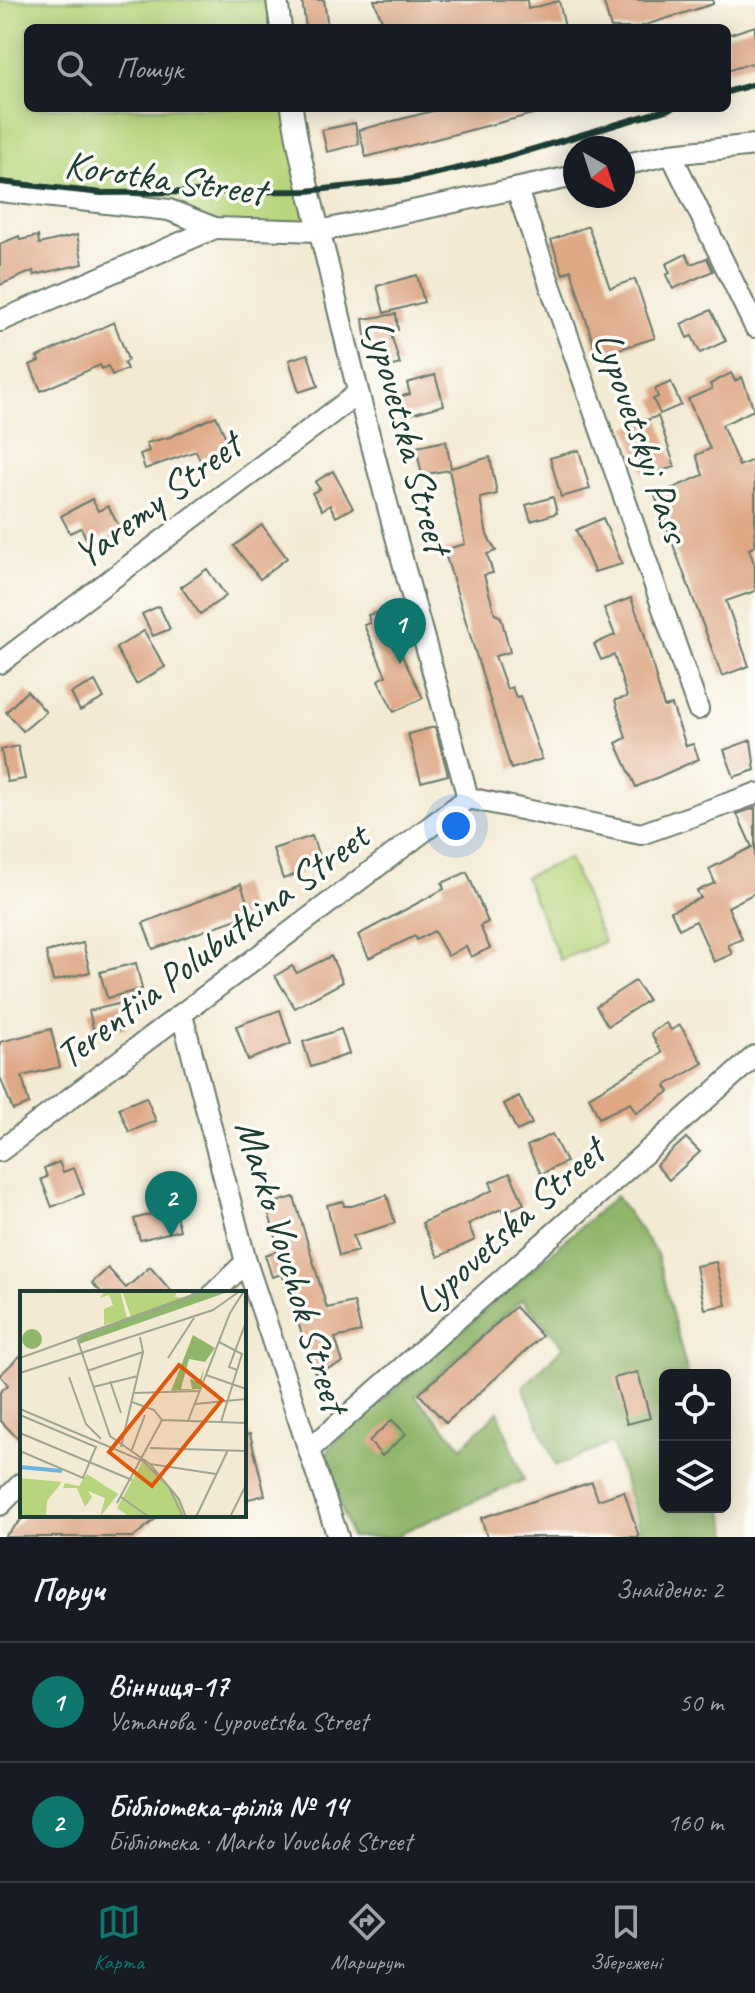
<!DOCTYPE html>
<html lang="uk">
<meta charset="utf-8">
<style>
:root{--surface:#171b24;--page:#20242c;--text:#f1f3f6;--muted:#9ea1a6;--line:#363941;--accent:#0f766e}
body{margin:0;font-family:Caveat,sans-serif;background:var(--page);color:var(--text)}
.controls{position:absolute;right:24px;bottom:24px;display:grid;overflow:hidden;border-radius:12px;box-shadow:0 4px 20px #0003}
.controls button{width:72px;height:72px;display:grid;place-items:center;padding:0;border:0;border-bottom:2px solid var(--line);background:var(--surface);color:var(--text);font:40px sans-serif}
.compass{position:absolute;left:563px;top:136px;width:72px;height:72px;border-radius:50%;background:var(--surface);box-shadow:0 4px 20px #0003;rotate:141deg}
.you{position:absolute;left:456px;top:826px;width:28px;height:28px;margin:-20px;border:6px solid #fff;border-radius:50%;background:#1a73e8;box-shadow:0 0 0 12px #1a73e833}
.badge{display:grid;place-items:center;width:52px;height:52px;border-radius:50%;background:var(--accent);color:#fff;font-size:26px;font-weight:700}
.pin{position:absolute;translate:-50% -66px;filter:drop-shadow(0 2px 4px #0008)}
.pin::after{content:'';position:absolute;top:42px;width:28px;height:24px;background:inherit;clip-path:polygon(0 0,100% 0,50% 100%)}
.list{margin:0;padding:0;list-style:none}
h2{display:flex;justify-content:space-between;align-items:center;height:104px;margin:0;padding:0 32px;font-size:34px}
h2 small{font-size:26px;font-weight:400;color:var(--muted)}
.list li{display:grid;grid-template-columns:52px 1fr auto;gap:24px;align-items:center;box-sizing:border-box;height:120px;padding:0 32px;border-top:2px solid var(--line)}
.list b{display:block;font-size:30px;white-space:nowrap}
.list p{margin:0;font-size:26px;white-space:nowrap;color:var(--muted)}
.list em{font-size:26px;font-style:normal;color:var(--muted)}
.icon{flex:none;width:44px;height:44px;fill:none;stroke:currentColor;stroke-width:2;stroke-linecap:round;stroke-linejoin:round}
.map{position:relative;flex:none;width:755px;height:1537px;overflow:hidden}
.search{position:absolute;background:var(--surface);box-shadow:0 4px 20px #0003;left:24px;right:24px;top:24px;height:88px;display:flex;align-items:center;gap:20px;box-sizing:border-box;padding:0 28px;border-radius:12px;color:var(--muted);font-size:30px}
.sheet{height:344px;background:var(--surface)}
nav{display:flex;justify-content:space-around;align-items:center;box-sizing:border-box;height:112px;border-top:2px solid var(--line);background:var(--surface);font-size:22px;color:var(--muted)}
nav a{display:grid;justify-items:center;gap:4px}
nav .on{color:var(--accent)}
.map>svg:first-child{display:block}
.green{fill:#b6d57c;stroke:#6a8958;stroke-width:2}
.forest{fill:#90b66c;stroke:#587a50;stroke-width:2}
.building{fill:#dea886}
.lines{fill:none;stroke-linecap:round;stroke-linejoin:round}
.street-casing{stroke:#697a6c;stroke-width:24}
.street{stroke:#fff;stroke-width:20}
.rail{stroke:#1f3d34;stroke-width:6}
.labels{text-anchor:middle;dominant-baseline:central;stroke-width:7;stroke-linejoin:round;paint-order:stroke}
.street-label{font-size:40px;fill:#1f3d34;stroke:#fdfcf7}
.inset-river{fill:none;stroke:#6db3e3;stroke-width:4}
.inset-road{fill:none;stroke:#9ea593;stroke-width:2}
.view{fill:#de580e;fill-opacity:0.15;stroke:#de580e;stroke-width:4}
.inset-edge{fill:none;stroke:#1f3d34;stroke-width:4}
</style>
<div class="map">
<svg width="755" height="1537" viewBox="0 0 755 1537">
<rect width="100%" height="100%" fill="#fdfcf7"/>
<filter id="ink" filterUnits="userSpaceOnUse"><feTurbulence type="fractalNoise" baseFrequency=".0125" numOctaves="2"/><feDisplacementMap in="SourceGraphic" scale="16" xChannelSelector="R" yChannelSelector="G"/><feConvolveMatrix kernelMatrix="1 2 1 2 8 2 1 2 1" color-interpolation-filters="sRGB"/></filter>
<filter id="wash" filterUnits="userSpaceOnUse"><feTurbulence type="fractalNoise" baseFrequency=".006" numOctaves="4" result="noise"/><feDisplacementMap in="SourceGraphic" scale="32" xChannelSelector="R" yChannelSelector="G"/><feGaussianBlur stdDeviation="1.8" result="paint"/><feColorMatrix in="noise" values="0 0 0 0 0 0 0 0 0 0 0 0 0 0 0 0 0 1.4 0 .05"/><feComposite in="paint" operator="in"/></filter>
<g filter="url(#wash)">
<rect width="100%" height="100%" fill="#f3ead3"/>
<g class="green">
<path d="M 0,0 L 277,0 L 281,28 L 28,28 L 28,108 L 292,108 L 320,231 L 215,228 L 0,191 Z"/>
<path d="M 569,858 L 604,942 L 560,960 L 525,877 Z"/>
</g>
<path class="forest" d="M 616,1196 L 657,1254 L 688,1375 L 665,1375 L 665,1507 L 722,1507 L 730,1537 L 642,1537 L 612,1443 L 556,1466 L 523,1387 L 564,1346 L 522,1299 L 415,1396 L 462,1447 L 498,1411 L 524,1480 L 400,1533 L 401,1537 L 351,1537 L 325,1458 L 332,1445 Z"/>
<g id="blocks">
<g class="building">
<path d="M 302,0 L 324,0 L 328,28 L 306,28 Z"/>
<path d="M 374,0 L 527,0 L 528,9 L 559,1 L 565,28 L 385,28 Z"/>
<path d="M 603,0 L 713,0 L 713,4 L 636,28 L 611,28 Z"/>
<path d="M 755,26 L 755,62 L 727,71 L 727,35 Z"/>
<path d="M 444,108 L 533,108 L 533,114 L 366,157 L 359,130 Z"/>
<path d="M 355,123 L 359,144 L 327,152 L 322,130 Z"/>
<path d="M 588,226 L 610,288 L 635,279 L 655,338 L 597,356 L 571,270 L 563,274 L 551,240 Z"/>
<path d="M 77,235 L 83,264 L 34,275 L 33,271 L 0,285 L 0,244 L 19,236 L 20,240 L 38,236 L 39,244 Z"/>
<path d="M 686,254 L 691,264 L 707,258 L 713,271 L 673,289 L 666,275 L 670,273 L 666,264 Z"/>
<path d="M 417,275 L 424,302 L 384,313 L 377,286 Z"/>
<path d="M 711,310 L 726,341 L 700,353 L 692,336 L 687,338 L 681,324 Z"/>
<path d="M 396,314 L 398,330 L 390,331 L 400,364 L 382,369 L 372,334 L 365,335 L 363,319 Z"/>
<path d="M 114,322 L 128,360 L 124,363 L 127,369 L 112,375 L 108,366 L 102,369 L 100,365 L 41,391 L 30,365 L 39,361 L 37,357 Z"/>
<path d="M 308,354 L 318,386 L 299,392 L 289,360 Z"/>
<path d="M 731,373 L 735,381 L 742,377 L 754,410 L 722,425 L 739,466 L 755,459 L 755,546 L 749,549 L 755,566 L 755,591 L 726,601 L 749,666 L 722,676 L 655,496 L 703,475 L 696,455 L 710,449 L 688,399 L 712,389 L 710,384 Z"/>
<path d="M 435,375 L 444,405 L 404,416 L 399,397 L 410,394 L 407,383 Z"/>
<path d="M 671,382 L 681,405 L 660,414 L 653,399 L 658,397 L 655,389 Z"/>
<path d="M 216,416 L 230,447 L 200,460 L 196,451 L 145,469 L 140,454 L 149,451 L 146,443 L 170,437 Z"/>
<path d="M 658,416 L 675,467 L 644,475 L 627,427 Z"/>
<path d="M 446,441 L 451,468 L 490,457 L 497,494 L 480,498 L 487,535 L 496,551 L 487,554 L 493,573 L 484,575 L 495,614 L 501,617 L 510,652 L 495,656 L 507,689 L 512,687 L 516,697 L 520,696 L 542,759 L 511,769 L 444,550 L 465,544 L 449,470 L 422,475 L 416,447 Z"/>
<path d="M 579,450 L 590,489 L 561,497 L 550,458 Z"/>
<path d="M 333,471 L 353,508 L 336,517 L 330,505 L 322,510 L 312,493 L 320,489 L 315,482 Z"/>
<path d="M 553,497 L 557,513 L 531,521 L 526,505 Z"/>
<path d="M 92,499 L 98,511 L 108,506 L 120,528 L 89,544 L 81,528 L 70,533 L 61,516 Z"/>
<path d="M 603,518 L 622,564 L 594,572 L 576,530 Z"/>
<path d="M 262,525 L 287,558 L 260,579 L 234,546 Z"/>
<path d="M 207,569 L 226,596 L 200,614 L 181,587 Z"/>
<path d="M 631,598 L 643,630 L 664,707 L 672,705 L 686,746 L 693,744 L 699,759 L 636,787 L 616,743 L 626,738 L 615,700 L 627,697 L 614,655 L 601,660 L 594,644 L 615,635 L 604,608 Z"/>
<path d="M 159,606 L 170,629 L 153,636 L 142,614 Z"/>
<path d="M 393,608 L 403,640 L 395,642 L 423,698 L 394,712 L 378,680 L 386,676 L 364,625 L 370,623 L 368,615 Z"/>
<path d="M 144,631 L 165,667 L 136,684 L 116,648 Z"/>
<path d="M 95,681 L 104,698 L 80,711 L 71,693 Z"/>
<path d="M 27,691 L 46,712 L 23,731 L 6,712 Z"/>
<path d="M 435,727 L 448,775 L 421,782 L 408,734 Z"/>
<path d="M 751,740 L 755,770 L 734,777 L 724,750 Z"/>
<path d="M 18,746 L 25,779 L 7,782 L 1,750 Z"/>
<path d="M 755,808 L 755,893 L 728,907 L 742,939 L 728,945 L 732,954 L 714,962 L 696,921 L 679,929 L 671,911 L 701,898 L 697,891 L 715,883 L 709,869 L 752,847 L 737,814 Z"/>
<path d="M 312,836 L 320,859 L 300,865 L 302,872 L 283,879 L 273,849 Z"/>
<path d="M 467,872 L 488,922 L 480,926 L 490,948 L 471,957 L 466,946 L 448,956 L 434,931 L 417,940 L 415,936 L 369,958 L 358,935 L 444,889 L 442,883 Z"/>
<path d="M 241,884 L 251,914 L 153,949 L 143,923 Z"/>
<path d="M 83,943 L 90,972 L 53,981 L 46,952 Z"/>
<path d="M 331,956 L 343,982 L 295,1008 L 275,976 L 292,966 L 297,973 Z"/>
<path d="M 136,963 L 142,989 L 107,998 L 100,972 Z"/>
<path d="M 635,981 L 648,1000 L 608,1026 L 596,1006 Z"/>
<path d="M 122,1003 L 128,1027 L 95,1036 L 89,1011 Z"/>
<path d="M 280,1010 L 291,1044 L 248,1060 L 236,1026 Z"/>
<path d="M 666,1023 L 671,1030 L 680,1025 L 703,1063 L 665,1086 L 669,1092 L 636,1113 L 630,1103 L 599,1118 L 589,1097 L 662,1053 L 651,1033 Z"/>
<path d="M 51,1029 L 60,1067 L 22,1076 L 29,1104 L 13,1110 L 0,1077 L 0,1042 Z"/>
<path d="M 341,1029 L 349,1054 L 311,1067 L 303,1042 Z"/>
<path d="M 519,1096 L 532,1124 L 517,1131 L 504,1104 Z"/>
<path d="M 146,1097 L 156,1121 L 129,1132 L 119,1108 Z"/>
<path d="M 552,1134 L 566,1162 L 541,1174 L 527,1146 Z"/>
<path d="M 686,1138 L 700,1152 L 669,1180 L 656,1165 Z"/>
<path d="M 59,1162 L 63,1172 L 74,1168 L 84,1194 L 52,1207 L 41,1179 L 47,1177 L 44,1168 Z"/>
<path d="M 510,1173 L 524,1204 L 503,1213 L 501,1209 L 468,1224 L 475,1240 L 438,1257 L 422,1223 L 493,1190 L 490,1182 Z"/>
<path d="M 387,1195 L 395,1223 L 353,1236 L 358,1251 L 339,1256 L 327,1205 L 343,1201 L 344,1206 L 352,1206 Z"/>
<path d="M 294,1197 L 327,1308 L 354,1302 L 361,1332 L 335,1338 L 343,1363 L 315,1373 L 282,1274 L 272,1277 L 265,1255 L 280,1250 L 266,1205 Z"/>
<path d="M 174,1208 L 180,1230 L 140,1240 L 134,1219 Z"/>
<path d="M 716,1262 L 726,1305 L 705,1309 L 696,1266 Z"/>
<path d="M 150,1267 L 173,1293 L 102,1293 L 92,1283 L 108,1268 L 126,1288 Z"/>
<path d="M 515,1307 L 542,1336 L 446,1423 L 419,1394 Z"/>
<path d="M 22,1354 L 22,1443 L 0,1420 L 0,1392 L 8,1385 L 0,1375 Z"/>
<path d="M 638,1372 L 650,1418 L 627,1424 L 614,1378 Z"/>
<path d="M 392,1420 L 406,1434 L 382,1456 L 369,1441 Z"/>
<path d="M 250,1434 L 265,1495 L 244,1500 L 244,1435 Z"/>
<path d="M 592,1482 L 598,1500 L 624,1491 L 639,1537 L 487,1537 L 481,1518 Z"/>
<path d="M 26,1515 L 160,1515 L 134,1537 L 4,1537 Z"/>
</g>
</g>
</g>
<g filter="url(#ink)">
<use href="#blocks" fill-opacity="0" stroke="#697a6c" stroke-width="2"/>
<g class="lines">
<g class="street-casing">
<g id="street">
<path d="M 277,0 L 281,28"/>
<path d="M 292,108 C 300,165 317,218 330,274 C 370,450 420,624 468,798"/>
<path d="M 671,154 L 755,327"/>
<path d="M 623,165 L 671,154 L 755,145"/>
<path d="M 517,190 L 698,709"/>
<path d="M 0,191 L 169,210 L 215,228 L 320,231 L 575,176"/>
<path d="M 0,321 L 215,228"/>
<path d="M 0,663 L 357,394"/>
<path d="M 468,798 L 641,834 L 755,794"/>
<path d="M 182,1015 L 246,1262 L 338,1537"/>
<path d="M 0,1151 L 468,798"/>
<path d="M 214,1293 L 246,1262"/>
<path d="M 310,1449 L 755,1056"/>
<path d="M 0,1505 L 22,1483"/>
</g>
</g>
<use href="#street" class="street"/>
<g class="rail">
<path d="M 727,92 L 755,84"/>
<path d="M 0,182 L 101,193 L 307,191 L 406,180 L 500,159 L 672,108"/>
</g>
</g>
</g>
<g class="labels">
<g class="street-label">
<text transform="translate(165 178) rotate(8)">Korotka Street</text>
<text transform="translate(408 436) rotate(75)">Lypovetska Street</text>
<text transform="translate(642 437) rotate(71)">Lypovetskyi Pass</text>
<text transform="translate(157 500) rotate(-37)">Yaremy Street</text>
<text transform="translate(212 946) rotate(-37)">Terentiia Polubutkina Street</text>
<text transform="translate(509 1226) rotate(-42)">Lypovetska Street</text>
<text transform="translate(292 1266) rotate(73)">Marko Vovchok Street</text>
</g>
</g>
<g transform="translate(20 1291)">
<rect width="226" height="226" fill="#f3ead3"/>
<path d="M 85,0 L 100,0 L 107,27 L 84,34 L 84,18 L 93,14 L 89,4 L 80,7 ZM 102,0 L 157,0 L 155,6 L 166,7 L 111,26 ZM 124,168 L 159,208 L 166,226 L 110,226 L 97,217 ZM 67,183 L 98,203 L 80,226 L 85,207 L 68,200 L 72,206 L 65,216 L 57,197 L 43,197 L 45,192 L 59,195 ZM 0,187 L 42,191 L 27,210 L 26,226 L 0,226 Z" fill="#b6d57c"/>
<path d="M 167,0 L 205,2 L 59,53 L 59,44 L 172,3 ZM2 48a10 10 0 1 1 20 0a10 10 0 1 1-20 0ZM 173,44 L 195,57 L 185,71 L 169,68 L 161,98 L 172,98 L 170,88 L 179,91 L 184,78 L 180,98 L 151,100 Z" fill="#90b66c"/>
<path class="inset-river" d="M 0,176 L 42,180"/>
<path class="inset-road" d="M 57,47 L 90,145 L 130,173 L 159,208 L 166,226M 199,51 L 222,63 L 201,131M 0,67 L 186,0M 148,67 L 174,27M 217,79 L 209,76 L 226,31M 67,80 L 123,61M 0,82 L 193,19 L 220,0M 186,84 L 226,98M 49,86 L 66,133 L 81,148M 90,90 L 101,122M 73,96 L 118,85M 114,102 L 180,100M 112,111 L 134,119 L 142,129M 175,113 L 226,108M 0,118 L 123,170 L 149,196 L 163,226M 0,124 L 76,156 L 63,187 L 0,160M 142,129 L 226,132M 168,130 L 210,22 L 224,0M 0,142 L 112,189M 101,156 L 123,61 L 120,46M 130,157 L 226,160M 111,161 L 125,124M 130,173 L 196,183M 101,206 L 129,226M 97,212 L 142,129M 176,226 L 208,159M 210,226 L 226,194"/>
<path class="view" d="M 159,74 L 202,109 L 132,195 L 89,161 Z"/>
<rect width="226" height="226" class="inset-edge"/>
</g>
</svg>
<div class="controls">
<button><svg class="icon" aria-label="locate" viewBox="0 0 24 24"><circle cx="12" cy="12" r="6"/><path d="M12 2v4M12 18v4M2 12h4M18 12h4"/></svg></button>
<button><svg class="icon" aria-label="layers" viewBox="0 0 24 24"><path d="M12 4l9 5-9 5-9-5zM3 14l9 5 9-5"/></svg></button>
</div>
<svg class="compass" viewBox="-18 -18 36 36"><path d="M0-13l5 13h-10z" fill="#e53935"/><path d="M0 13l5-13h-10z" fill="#9ea1a6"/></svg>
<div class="you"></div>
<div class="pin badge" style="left:400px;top:664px">1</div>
<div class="pin badge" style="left:171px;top:1237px">2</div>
<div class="search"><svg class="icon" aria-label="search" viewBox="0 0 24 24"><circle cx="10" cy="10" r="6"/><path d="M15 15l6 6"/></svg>Пошук</div>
</div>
<section class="sheet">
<h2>Поруч<small>Знайдено: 2</small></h2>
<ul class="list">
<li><span class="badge">1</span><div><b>Вінниця-17</b><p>Установа · Lypovetska Street</p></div><em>50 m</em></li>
<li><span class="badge">2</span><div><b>Бібліотека-філія № 14</b><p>Бібліотека · Marko Vovchok Street</p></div><em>160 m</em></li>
</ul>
</section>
<nav>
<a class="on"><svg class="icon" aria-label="map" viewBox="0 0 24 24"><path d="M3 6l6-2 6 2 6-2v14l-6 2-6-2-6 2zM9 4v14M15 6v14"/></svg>Карта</a>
<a><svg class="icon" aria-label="directions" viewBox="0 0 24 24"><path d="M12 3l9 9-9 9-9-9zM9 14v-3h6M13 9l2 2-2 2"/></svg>Маршрут</a>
<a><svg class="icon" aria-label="saved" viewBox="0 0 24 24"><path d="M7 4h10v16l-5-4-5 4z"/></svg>Збережені</a>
</nav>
